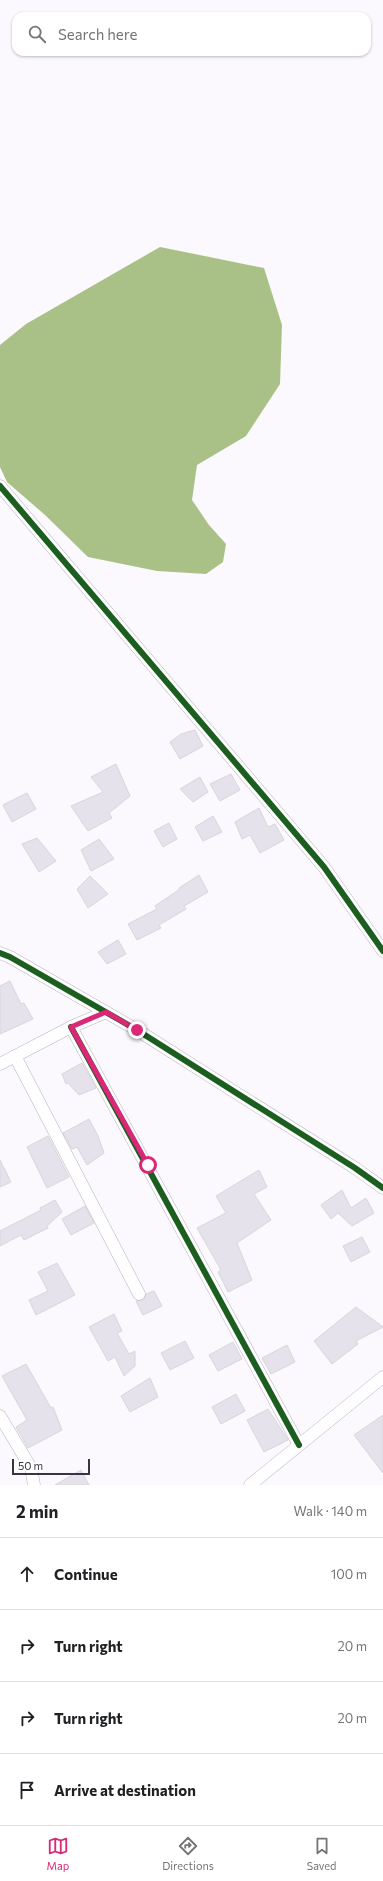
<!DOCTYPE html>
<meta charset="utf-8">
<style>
:root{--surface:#fff;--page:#f6f6f6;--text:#202124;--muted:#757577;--line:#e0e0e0;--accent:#db2777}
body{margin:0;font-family:Commissioner,sans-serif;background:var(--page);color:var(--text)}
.scale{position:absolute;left:12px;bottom:10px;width:78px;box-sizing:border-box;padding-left:4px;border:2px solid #393442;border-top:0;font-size:11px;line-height:14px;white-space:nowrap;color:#393442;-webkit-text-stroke:3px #fff;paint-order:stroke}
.stop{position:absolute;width:12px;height:12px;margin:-9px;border:3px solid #db2777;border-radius:50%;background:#fff}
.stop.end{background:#db2777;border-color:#fff;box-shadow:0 1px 4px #0008}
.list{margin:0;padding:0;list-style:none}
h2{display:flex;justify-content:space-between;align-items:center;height:52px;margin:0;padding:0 16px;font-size:17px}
h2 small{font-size:13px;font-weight:400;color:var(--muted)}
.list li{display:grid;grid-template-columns:26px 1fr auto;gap:12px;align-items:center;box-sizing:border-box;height:72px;padding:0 16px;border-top:1px solid var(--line)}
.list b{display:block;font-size:15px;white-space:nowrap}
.list em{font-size:13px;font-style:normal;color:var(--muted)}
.icon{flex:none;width:22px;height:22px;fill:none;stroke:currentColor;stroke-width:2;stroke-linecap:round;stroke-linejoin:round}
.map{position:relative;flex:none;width:383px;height:1485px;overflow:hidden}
.search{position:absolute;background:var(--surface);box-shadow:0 1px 3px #0004;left:12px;right:12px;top:12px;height:44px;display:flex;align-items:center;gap:10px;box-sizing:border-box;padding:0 14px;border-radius:12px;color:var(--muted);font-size:15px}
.sheet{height:340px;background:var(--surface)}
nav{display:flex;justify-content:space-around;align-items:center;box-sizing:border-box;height:56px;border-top:1px solid var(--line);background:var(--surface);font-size:11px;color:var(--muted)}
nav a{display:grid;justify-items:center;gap:2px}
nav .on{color:var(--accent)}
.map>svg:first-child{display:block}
.water{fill:#a9c187}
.building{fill:#e5e2ec;stroke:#d8d5dd}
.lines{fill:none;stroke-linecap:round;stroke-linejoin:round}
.minor-casing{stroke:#b8b5bd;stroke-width:13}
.minor{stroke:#fefeff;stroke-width:12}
.cycleway-casing{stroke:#fff;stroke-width:8}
.cycleway{stroke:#1b5e20;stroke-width:6}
.route{stroke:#db2777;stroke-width:5}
</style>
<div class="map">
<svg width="383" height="1485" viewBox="0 0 383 1485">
<rect width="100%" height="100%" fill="#fbf9fd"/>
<path class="water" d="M 160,247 L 264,268 L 282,325 L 280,384 L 246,436 L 197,465 L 192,500 L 209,525 L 226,544 L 223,562 L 206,574 L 157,571 L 88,557 L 45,515 L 7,482 L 0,467 L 0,345 L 26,324 Z"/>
<g class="building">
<path d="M 195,730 L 203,746 L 180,759 L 170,742 L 181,734 Z"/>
<path d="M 116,764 L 130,796 L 109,813 L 112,818 L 88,831 L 71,806 L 103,792 L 91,777 Z"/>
<path d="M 231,774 L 240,790 L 220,801 L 210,784 Z"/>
<path d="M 200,777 L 208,792 L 193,802 L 180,789 Z"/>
<path d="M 27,793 L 36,809 L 12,822 L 3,805 Z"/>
<path d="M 259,808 L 268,827 L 275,824 L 284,840 L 260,853 L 250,835 L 242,839 L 235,822 Z"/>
<path d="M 213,816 L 222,832 L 203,841 L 195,827 Z"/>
<path d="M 169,823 L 177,839 L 163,847 L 154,831 Z"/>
<path d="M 37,838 L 56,861 L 39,872 L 22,844 Z"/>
<path d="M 99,839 L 114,859 L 91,871 L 81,850 Z"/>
<path d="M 199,875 L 208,892 L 184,906 L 186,909 L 159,925 L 161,928 L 137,940 L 128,924 L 157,909 L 155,906 L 180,889 L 179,888 Z"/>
<path d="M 90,876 L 108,894 L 88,908 L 77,889 Z"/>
<path d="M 118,940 L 126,954 L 107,964 L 98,952 Z"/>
<path d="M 10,981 L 21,1004 L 24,1003 L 33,1019 L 0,1034 L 0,986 Z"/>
<path d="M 82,1063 L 96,1088 L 79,1095 L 68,1083 L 66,1084 L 62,1074 Z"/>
<path d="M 89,1119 L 98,1136 L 104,1153 L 87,1165 L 77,1147 L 72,1149 L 63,1133 Z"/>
<path d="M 48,1136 L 69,1177 L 47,1188 L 27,1147 Z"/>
<path d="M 0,1160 L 11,1182 L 0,1187 Z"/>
<path d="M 259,1170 L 267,1187 L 254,1194 L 271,1220 L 237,1243 L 252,1280 L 228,1292 L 218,1272 L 221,1270 L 197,1228 L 226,1213 L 216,1196 Z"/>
<path d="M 342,1190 L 351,1208 L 366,1198 L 374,1213 L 352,1226 L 338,1213 L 331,1219 L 321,1205 Z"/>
<path d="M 55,1200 L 62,1212 L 47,1226 L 48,1228 L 24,1240 L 21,1235 L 0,1246 L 0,1231 L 41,1210 L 40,1208 Z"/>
<path d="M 85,1206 L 94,1223 L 71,1235 L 62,1219 Z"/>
<path d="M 362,1237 L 370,1252 L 351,1262 L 343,1246 Z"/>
<path d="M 57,1263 L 75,1295 L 36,1315 L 29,1300 L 48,1291 L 38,1272 Z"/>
<path d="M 154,1291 L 162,1306 L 143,1315 L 136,1301 L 143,1300 L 146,1294 Z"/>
<path d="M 356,1307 L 383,1327 L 356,1341 L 358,1344 L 332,1364 L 314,1341 Z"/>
<path d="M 114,1314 L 122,1331 L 117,1333 L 129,1354 L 135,1351 L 135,1366 L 124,1376 L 115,1357 L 108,1361 L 89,1327 Z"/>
<path d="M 185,1341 L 194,1358 L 170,1370 L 161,1353 Z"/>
<path d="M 233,1342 L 242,1359 L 218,1371 L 209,1355 Z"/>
<path d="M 287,1345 L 295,1362 L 271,1374 L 262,1358 Z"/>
<path d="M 26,1364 L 51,1408 L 53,1407 L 62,1430 L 28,1448 L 16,1427 L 27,1420 L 2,1376 Z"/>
<path d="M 150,1378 L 158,1397 L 130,1412 L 121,1396 Z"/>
<path d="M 236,1394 L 245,1411 L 221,1424 L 212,1407 Z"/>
<path d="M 268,1409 L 288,1440 L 264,1452 L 247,1420 Z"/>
<path d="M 383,1415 L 383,1473 L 354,1435 Z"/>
<path d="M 81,1470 L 89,1485 L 55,1485 Z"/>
</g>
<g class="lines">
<g class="minor-casing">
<g id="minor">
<path d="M 0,486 L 324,867 L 383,951"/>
<path d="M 0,953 L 10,957 L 137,1030 L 355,1168 L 383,1188"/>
<path d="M 71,1027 L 299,1445"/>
<path d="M 15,1056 L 139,1294"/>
<path d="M 0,1064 L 71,1027 L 106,1012"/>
<path d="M 0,1416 L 31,1468 L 34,1485"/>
<path d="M 250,1485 L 383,1377"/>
</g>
</g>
<use href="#minor" class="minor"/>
<g class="cycleway-casing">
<g id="cycleway">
<path d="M 0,486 L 324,867 L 383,951"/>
<path d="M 0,953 L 10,957 L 137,1030 L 355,1168 L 383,1188"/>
<path d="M 71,1027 L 299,1445"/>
</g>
</g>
<use href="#cycleway" class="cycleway"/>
</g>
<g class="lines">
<path class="route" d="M 137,1030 L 106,1012 L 71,1027 L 148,1165"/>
</g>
</svg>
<div class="scale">50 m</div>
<div class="stop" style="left:148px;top:1165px"></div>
<div class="stop end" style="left:137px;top:1030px"></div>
<div class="search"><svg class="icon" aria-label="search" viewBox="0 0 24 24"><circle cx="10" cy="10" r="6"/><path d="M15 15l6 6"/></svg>Search here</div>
</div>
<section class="sheet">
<h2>2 min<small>Walk · 140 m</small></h2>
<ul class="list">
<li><svg class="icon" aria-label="ahead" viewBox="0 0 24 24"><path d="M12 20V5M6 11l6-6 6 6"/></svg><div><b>Continue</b></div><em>100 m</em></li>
<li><svg class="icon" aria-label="right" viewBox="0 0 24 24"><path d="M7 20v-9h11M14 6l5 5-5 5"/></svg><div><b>Turn right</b></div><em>20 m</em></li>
<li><svg class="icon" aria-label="right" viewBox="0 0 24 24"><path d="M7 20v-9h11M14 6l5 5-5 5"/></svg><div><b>Turn right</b></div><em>20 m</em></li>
<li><svg class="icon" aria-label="arrive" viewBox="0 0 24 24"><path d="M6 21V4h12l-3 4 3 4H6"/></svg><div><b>Arrive at destination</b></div></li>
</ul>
</section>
<nav>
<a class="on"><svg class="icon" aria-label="map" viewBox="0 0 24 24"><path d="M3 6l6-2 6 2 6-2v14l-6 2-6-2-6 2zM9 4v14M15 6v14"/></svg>Map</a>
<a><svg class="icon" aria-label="directions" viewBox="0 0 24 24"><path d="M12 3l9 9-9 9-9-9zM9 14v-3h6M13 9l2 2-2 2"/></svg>Directions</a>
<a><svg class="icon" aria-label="saved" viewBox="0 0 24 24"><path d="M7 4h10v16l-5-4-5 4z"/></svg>Saved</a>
</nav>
